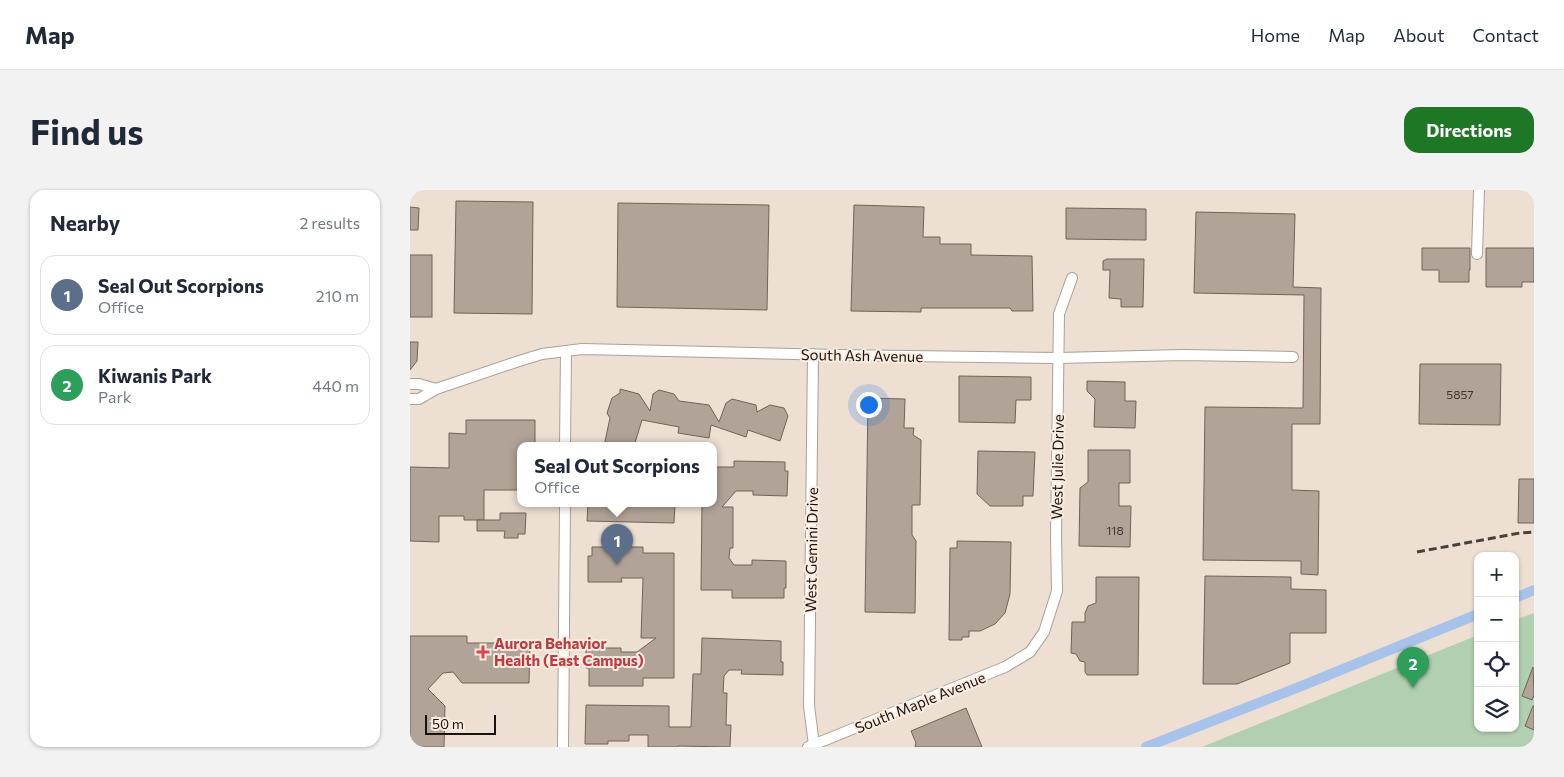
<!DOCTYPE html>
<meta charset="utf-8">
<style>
:root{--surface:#fff;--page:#f2f2f3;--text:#1f2937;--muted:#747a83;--line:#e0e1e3;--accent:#1e7724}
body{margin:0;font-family:Commissioner,sans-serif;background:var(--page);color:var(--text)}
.controls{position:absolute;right:15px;bottom:15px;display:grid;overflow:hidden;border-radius:10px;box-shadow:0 1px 4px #0004}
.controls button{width:45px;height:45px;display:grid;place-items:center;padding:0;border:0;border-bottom:1px solid var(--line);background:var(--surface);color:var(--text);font:25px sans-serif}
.scale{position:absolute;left:15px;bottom:12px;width:71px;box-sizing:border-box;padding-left:5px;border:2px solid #18130f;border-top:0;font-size:14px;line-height:18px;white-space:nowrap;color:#18130f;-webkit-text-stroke:4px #fbecdf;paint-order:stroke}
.you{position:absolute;left:458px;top:214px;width:18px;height:18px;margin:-12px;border:4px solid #fff;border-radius:50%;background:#1a73e8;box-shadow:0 0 0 8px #1a73e833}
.badge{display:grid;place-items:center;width:32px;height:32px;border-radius:50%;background:var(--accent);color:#fff;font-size:16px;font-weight:700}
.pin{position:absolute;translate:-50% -41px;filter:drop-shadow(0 1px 2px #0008)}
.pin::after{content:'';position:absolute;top:26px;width:18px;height:15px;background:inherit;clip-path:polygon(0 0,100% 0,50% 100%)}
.popup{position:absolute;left:107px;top:252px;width:200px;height:65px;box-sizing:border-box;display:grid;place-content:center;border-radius:10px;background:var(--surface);filter:drop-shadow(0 1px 4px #0005);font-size:16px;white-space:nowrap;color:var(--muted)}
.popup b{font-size:19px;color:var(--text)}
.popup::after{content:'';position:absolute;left:50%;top:100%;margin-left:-10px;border:10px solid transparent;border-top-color:var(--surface)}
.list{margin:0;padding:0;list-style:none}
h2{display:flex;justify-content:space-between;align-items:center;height:65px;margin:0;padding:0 20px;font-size:21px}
h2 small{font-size:16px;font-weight:400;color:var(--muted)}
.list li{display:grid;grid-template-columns:32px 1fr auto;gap:15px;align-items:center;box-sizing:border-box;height:80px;margin:0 10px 10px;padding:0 10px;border:1px solid var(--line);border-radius:15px}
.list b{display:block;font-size:19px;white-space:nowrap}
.list p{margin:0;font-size:16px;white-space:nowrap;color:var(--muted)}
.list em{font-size:16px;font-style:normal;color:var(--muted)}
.icon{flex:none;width:28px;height:28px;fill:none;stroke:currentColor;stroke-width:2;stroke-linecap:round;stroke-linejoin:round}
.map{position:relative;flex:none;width:1124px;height:557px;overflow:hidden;border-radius:15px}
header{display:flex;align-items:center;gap:30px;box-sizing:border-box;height:70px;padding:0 25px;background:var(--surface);border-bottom:1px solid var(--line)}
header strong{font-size:24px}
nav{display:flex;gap:28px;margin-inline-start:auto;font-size:18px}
.intro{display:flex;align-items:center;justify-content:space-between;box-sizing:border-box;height:120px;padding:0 30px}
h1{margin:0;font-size:35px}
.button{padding:12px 22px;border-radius:15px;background:var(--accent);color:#fff;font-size:18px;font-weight:700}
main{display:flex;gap:30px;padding:0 30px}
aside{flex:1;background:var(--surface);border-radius:15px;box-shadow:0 1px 4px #0004}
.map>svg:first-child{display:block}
.green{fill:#b1d0b1}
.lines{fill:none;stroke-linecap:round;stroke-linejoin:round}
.canal{stroke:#a7c3e9;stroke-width:10}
.building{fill:#b1a397;stroke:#6f6358}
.street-casing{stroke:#ada094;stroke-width:12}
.street{stroke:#fff;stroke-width:10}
.rail{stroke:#48413b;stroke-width:3;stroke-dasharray:8 4;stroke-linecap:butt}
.health-dot{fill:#e0444e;stroke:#fbecdf;stroke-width:2}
.labels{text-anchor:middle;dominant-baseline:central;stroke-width:4;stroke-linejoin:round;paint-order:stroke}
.number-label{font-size:12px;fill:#3e3731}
.street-label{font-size:15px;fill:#18130f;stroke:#fbecdf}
.health-label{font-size:15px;font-weight:bold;fill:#be3a42;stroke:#fbecdf;text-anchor:start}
</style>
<header>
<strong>Map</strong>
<nav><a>Home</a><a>Map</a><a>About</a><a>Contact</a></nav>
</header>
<div class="intro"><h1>Find us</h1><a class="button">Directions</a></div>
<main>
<aside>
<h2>Nearby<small>2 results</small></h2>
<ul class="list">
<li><span class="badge" style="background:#5c6f8a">1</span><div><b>Seal Out Scorpions</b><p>Office</p></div><em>210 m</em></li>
<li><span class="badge" style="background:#2e9e5b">2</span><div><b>Kiwanis Park</b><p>Park</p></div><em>440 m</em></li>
</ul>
</aside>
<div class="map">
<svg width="1124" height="557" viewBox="0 0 1124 557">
<rect width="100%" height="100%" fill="#eddfd2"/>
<path class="green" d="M 1124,423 L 1124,557 L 792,557 L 1068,445 L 1068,538 L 1105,538 L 1105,430 Z"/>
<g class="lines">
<g class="canal">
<path d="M 1105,408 L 1124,400"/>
<path d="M 736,557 L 894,495 L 1068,424"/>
</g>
</g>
<g class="building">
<path d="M 46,11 L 123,12 L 122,124 L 44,123 Z"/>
<path d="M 208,13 L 359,15 L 357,120 L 207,117 Z"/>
<path d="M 444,15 L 514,17 L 513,47 L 530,47 L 530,54 L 561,54 L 561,65 L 622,66 L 623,121 L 602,121 L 600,118 L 511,118 L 511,122 L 441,121 Z"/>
<path d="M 0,17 L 9,18 L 8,40 L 0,40 Z"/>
<path d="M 656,18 L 736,19 L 736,50 L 656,49 Z"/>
<path d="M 786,22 L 885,24 L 883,97 L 911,98 L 910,234 L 882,234 L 882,300 L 909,301 L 908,385 L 891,384 L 891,371 L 793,370 L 795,217 L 893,218 L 894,105 L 784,103 Z"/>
<path d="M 1012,58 L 1060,58 L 1060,80 L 1059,80 L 1059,92 L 1029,92 L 1029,80 L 1012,80 Z"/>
<path d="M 1076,58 L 1124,58 L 1124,92 L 1112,92 L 1112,97 L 1076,97 Z"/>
<rect x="0" y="65" width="22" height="62"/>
<path d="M 697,69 L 734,69 L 733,117 L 711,117 L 711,109 L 699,108 L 700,80 L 693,80 L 693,71 Z"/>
<path d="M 0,152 L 8,152 L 7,171 L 0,180 Z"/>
<path d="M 1010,174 L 1091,174 L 1090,235 L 1009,234 Z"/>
<path d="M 549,186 L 621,187 L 621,210 L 606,210 L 605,233 L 549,232 Z"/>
<path d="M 677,191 L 715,192 L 715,211 L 726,211 L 725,238 L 684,237 L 685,209 L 677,201 Z"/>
<path d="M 210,199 L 229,204 L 240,221 L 243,204 L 249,200 L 264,204 L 269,211 L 299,215 L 309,232 L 316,213 L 322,209 L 346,215 L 347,222 L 360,215 L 374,218 L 378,226 L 370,251 L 338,240 L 336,247 L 301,235 L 299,248 L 268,243 L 269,237 L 232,230 L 224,256 L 194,256 L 200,228 L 197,223 L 202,208 L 210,203 Z"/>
<path d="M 458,208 L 495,209 L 494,238 L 504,238 L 503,245 L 511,250 L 510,315 L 502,315 L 502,345 L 506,351 L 505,423 L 455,422 Z"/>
<path d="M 56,230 L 125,230 L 125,256 L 111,256 L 111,300 L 74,300 L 74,330 L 54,330 L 54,326 L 29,326 L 29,352 L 0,351 L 0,277 L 39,278 L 39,243 L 56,244 Z"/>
<path d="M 678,260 L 720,260 L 720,293 L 709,293 L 709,316 L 721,316 L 720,357 L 669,356 L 670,298 L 678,292 Z"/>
<path d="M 568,261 L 625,262 L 623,306 L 613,306 L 613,316 L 580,316 L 567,304 Z"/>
<path d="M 324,271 L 375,272 L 375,281 L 378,281 L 377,306 L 343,305 L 343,301 L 326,301 L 312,317 L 323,317 L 323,358 L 320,358 L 319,368 L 324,375 L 342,375 L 342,370 L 376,371 L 376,398 L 374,398 L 374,408 L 322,408 L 322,400 L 291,400 L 292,314 L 303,314 L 303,277 L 324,277 Z"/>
<path d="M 1109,289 L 1124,289 L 1124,333 L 1108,333 Z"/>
<path d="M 178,314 L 265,314 L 264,333 L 177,331 Z"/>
<path d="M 90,323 L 116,323 L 115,344 L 108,344 L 108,348 L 94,348 L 95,341 L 67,341 L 67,330 L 90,330 Z"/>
<path d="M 547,351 L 601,352 L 600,404 L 595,423 L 585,434 L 570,441 L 559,441 L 559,447 L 552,447 L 552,450 L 539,450 L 540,358 L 547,358 Z"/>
<path d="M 182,357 L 233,357 L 233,363 L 264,363 L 264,488 L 233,488 L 233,496 L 179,496 L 179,478 L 176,478 L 176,458 L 211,458 L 211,462 L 227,462 L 246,448 L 231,448 L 233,388 L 211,388 L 212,392 L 178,392 L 178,366 L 182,366 Z"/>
<path d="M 795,386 L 881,387 L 881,399 L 916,400 L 916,443 L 880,443 L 880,473 L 827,494 L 793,494 Z"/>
<path d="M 686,387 L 729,387 L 728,485 L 677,485 L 675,482 L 675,472 L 670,471 L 666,464 L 661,463 L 662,432 L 675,432 L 675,423 L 678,416 L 686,413 Z"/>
<path d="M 0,446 L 57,446 L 57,453 L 120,453 L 119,493 L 52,493 L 43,482 L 33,483 L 18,499 L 35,516 L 34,557 L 0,557 Z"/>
<path d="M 292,448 L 371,451 L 371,472 L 373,472 L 373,485 L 331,484 L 332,480 L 319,480 L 314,486 L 313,503 L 317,503 L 316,535 L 321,535 L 320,557 L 268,556 L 268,557 L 238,557 L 238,545 L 219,545 L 219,551 L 198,551 L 198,554 L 175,554 L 176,515 L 259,516 L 259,537 L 281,537 L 283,484 L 291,484 Z"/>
<path d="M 1123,477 L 1124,505 L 1122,510 L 1112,506 Z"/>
<path d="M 1123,516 L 1124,516 L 1124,540 L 1115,536 Z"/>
<path d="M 556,518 L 572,557 L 505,557 L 506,553 L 501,541 Z"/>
</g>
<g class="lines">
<g class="street-casing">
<g id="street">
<path d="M 1067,64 L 1069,0"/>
<path d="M 403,164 L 399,516 L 404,555"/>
<path d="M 0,194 L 9,194 L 26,199"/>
<path d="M 0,209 L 9,209 L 26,199 L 109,171 L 132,164 L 172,159 L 425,165 L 648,168 L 773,165 L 883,167"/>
<path d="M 155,256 L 156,162"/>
<path d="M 153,557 L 155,314"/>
<path d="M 398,557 L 595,477 L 620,462 L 634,442 L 647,401 L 646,346 L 649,124 L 662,88"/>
</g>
</g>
<use href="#street" class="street"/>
<path class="rail" d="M 1007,362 L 1110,343 L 1124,342"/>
</g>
<path class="health-dot" d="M70.5 454.5h5v5h5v5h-5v5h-5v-5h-5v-5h5z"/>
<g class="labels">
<g class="number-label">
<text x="1050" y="204">5857</text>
<text x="705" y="340">118</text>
</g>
<g class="street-label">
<text transform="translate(452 165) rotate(1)">South Ash Avenue</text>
<text transform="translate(647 277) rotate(-89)">West Julie Drive</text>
<text transform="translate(401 360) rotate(-89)">West Gemini Drive</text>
<text transform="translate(510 512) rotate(-22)">South Maple Avenue</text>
</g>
<g class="health-label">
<text x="84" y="453">Aurora Behavior<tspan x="84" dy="17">Health (East Campus)</tspan></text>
</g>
</g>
</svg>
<div class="controls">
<button>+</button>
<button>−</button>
<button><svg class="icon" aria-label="locate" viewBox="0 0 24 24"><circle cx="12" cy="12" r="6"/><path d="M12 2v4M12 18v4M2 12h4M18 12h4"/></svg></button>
<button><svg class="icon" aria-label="layers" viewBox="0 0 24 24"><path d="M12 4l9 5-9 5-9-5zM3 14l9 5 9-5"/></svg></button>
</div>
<div class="scale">50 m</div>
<div class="you"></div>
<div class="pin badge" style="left:207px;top:375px;background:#5c6f8a">1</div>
<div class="popup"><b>Seal Out Scorpions</b>Office</div>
<div class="pin badge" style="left:1003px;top:498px;background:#2e9e5b">2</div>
</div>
</main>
